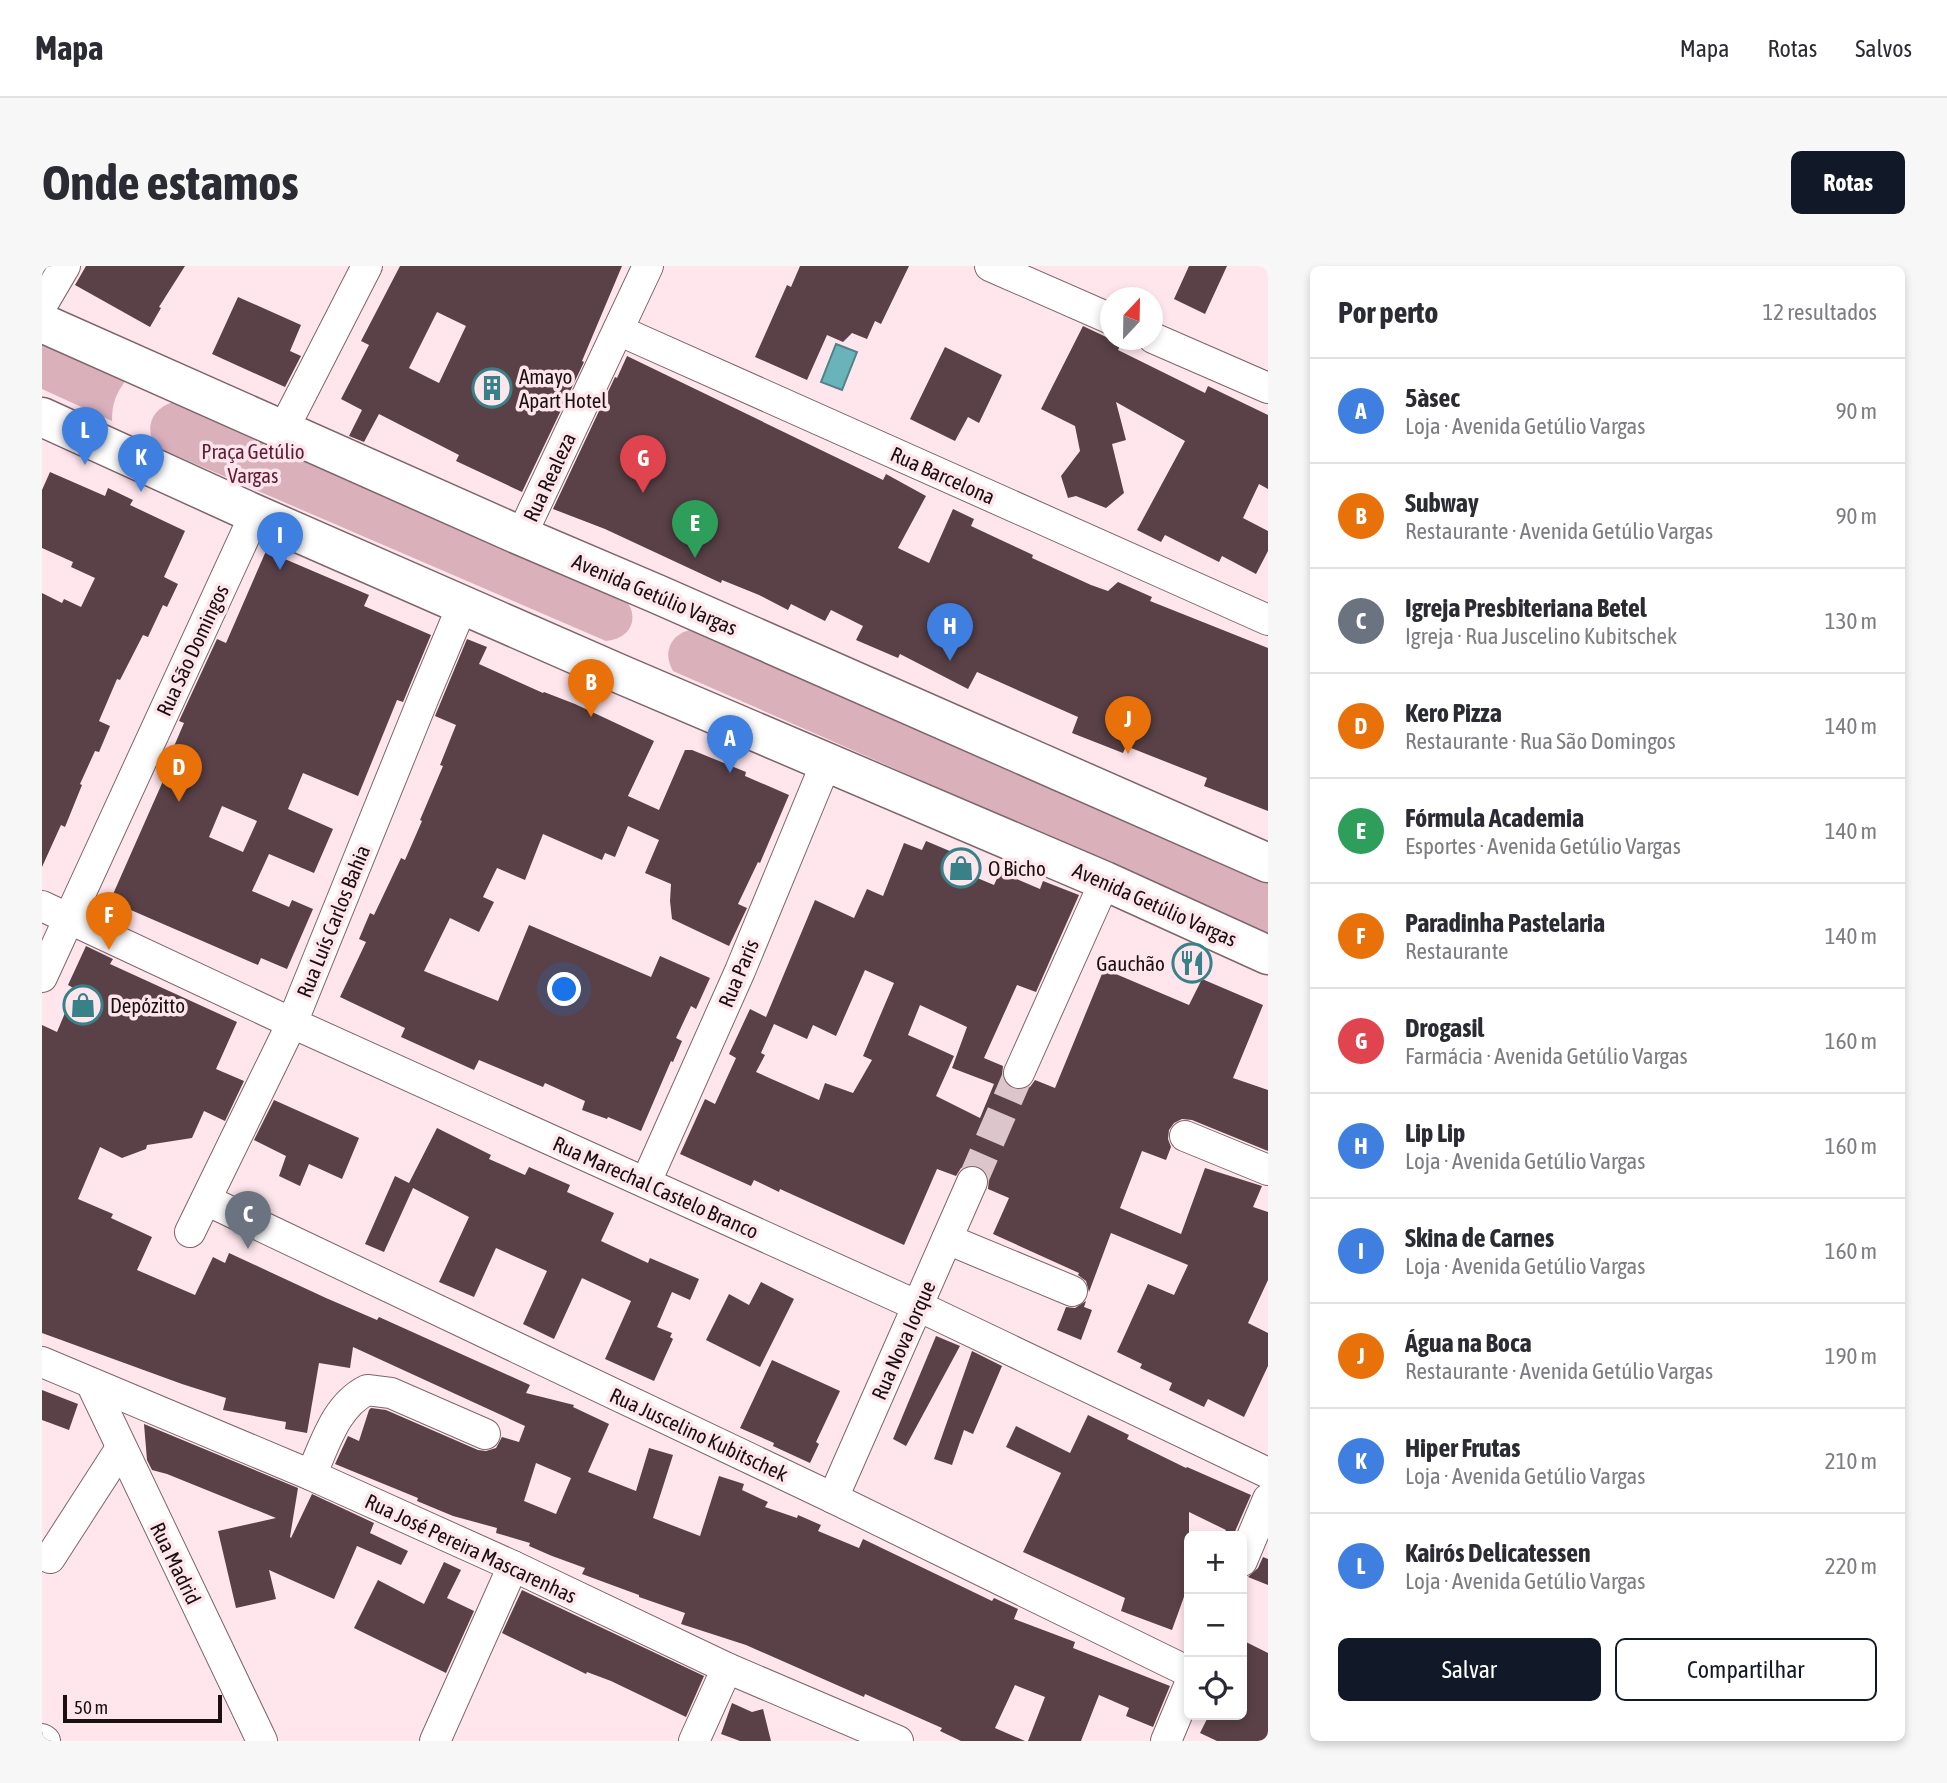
<!DOCTYPE html>
<html lang="pt">
<meta charset="utf-8">
<style>
:root{--surface:#fff;--page:#f7f7f7;--text:#2b2b33;--muted:#7c7c81;--line:#e1e1e2;--accent:#111827}
body{margin:0;font-family:"Asap Condensed",sans-serif;background:var(--page);color:var(--text)}
.controls{position:absolute;right:21px;bottom:21px;display:grid;overflow:hidden;border-radius:10px;box-shadow:0 4px 10px #0003}
.controls button{width:63px;height:63px;display:grid;place-items:center;padding:0;border:0;border-bottom:2px solid var(--line);background:var(--surface);color:var(--text);font:35px sans-serif}
.compass{position:absolute;left:1058px;top:21px;width:63px;height:63px;border-radius:50%;background:var(--surface);box-shadow:0 4px 10px #0003;rotate:22deg}
.scale{position:absolute;left:21px;bottom:18px;width:159px;box-sizing:border-box;padding-left:7px;border:4px solid #1a1012;border-top:0;font-size:19px;line-height:24px;white-space:nowrap;color:#1a1012;-webkit-text-stroke:5px #fee6ec;paint-order:stroke}
.you{position:absolute;left:523px;top:724px;width:24px;height:24px;margin:-18px;border:5px solid #fff;border-radius:50%;background:#1a73e8;box-shadow:0 0 0 10px #1a73e833}
.badge{display:grid;place-items:center;width:46px;height:46px;border-radius:50%;background:var(--accent);color:#fff;font-size:23px;font-weight:700}
.pin{position:absolute;translate:-50% -58px;filter:drop-shadow(0 2px 4px #0008)}
.pin::after{content:'';position:absolute;top:37px;width:24px;height:21px;background:inherit;clip-path:polygon(0 0,100% 0,50% 100%)}
.list{margin:0;padding:0;list-style:none}
h2{display:flex;justify-content:space-between;align-items:center;height:91px;margin:0;padding:0 28px;font-size:30px}
h2 small{font-size:23px;font-weight:400;color:var(--muted)}
.list li{display:grid;grid-template-columns:46px 1fr auto;gap:21px;align-items:center;box-sizing:border-box;height:105px;padding:0 28px;border-top:2px solid var(--line)}
.list b{display:block;font-size:26px;white-space:nowrap}
.list p{margin:0;font-size:23px;white-space:nowrap;color:var(--muted)}
.list em{font-size:23px;font-style:normal;color:var(--muted)}
.actions{display:flex;gap:14px;padding:21px 28px}
.actions a{flex:1;padding:16px 0;border:2px solid var(--accent);border-radius:10px;text-align:center;font-size:24px;color:var(--accent)}
.actions .main{background:var(--accent);color:#fff}
.icon{flex:none;width:38px;height:38px;fill:none;stroke:currentColor;stroke-width:2;stroke-linecap:round;stroke-linejoin:round}
.map{position:relative;flex:none;width:1226px;height:1475px;overflow:hidden;border-radius:10px}
header{display:flex;align-items:center;gap:42px;box-sizing:border-box;height:98px;padding:0 35px;background:var(--surface);border-bottom:2px solid var(--line)}
header strong{font-size:33px}
nav{display:flex;gap:38px;margin-inline-start:auto;font-size:24px}
.intro{display:flex;align-items:center;justify-content:space-between;box-sizing:border-box;height:168px;padding:0 42px}
h1{margin:0;font-size:49px}
.button{padding:18px 32px;border-radius:10px;background:var(--accent);color:#fff;font-size:24px;font-weight:700}
main{display:flex;gap:42px;padding:0 42px}
aside{flex:1;background:var(--surface);border-radius:10px;box-shadow:0 4px 10px #0003}
.map>svg:first-child{display:block}
.green{fill:#dab0bb}
.water{fill:#69b3ba;stroke:#518288;stroke-width:2}
.building{fill:#594147;fill-rule:evenodd}
.lines{fill:none;stroke-linecap:round;stroke-linejoin:round}
.minor-tunnel{stroke:#dcc6cb;stroke-width:30;stroke-dasharray:30 15;stroke-linecap:butt}
.minor-casing{stroke:#7f656b;stroke-width:32}
.major-casing{stroke:#7f656b;stroke-width:41}
.minor{stroke:#fff;stroke-width:30}
.major{stroke:#fff;stroke-width:38}
.labels{text-anchor:middle;dominant-baseline:central;stroke-width:7;stroke-linejoin:round;paint-order:stroke}
.poi-label{font-size:21px;fill:#1a1012;stroke:#fee6ec;text-anchor:start}
.park-label{font-size:21px;fill:#621b36;stroke:#fee6ec}
.street-label{font-size:21px;fill:#1a1012;stroke:#fee6ec}
</style>
<header>
<strong>Mapa</strong>
<nav><a>Mapa</a><a>Rotas</a><a>Salvos</a></nav>
</header>
<div class="intro"><h1>Onde estamos</h1><a class="button">Rotas</a></div>
<main>
<div class="map">
<svg width="1226" height="1475" viewBox="0 0 1226 1475">
<rect width="100%" height="100%" fill="#fee6ec"/>
<g class="green">
<path d="M 0,77 L 85,113 C 74,127 70,137 70,155 L 0,123 Z"/>
<path d="M 131,136 L 582,332 C 599,351 589,373 564,375 L 114,181 C 102,162 109,143 131,136 Z"/>
<path d="M 654,363 L 1226,613 L 1226,667 L 631,405 C 619,384 631,365 654,363 Z"/>
</g>
<path class="water" d="M 794,78 L 815,86 L 800,124 L 779,116 Z"/>
<g class="building">
<path d="M 44,0 L 143,0 L 117,41 L 119,42 L 108,61 L 33,19 Z"/>
<path d="M 358,0 L 580,0 L 540,95 L 542,96 L 480,226 L 414,195 L 417,189 L 337,148 L 322,176 L 307,170 L 320,144 L 299,133 L 327,79 L 319,75 ZM 395,46 L 424,60 L 397,117 L 367,102 Z"/>
<path d="M 758,0 L 867,0 L 839,58 L 833,55 L 825,73 L 810,67 L 801,76 L 785,69 L 765,114 L 713,91 L 745,19 L 749,21 Z"/>
<path d="M 1147,0 L 1185,0 L 1163,48 L 1132,33 Z"/>
<path d="M 196,31 L 259,59 L 248,85 L 259,90 L 243,121 L 170,88 Z"/>
<path d="M 1041,60 L 1079,78 L 1076,84 L 1163,127 L 1166,120 L 1226,149 L 1226,223 L 1217,218 L 1201,252 L 1226,265 L 1226,285 L 1214,308 L 1180,290 L 1177,296 L 1123,269 L 1119,276 L 1095,264 L 1143,175 L 1074,136 L 1084,174 L 1070,178 L 1082,227 L 1064,242 L 1034,230 L 1026,232 L 1019,210 L 1038,185 L 1033,160 L 999,143 Z"/>
<path d="M 903,81 L 960,109 L 937,157 L 926,151 L 913,175 L 868,153 Z"/>
<path d="M 585,90 L 841,214 L 844,208 L 884,230 L 856,282 L 887,297 L 911,243 L 932,253 L 929,260 L 991,289 L 990,292 L 1049,319 L 1066,325 L 1076,316 L 1110,331 L 1108,335 L 1226,382 L 1226,545 L 1162,520 L 1165,512 L 1084,480 L 1081,487 L 1030,467 L 1036,451 L 935,406 L 926,423 L 858,388 L 856,392 L 814,374 L 821,360 L 789,344 L 783,355 L 749,338 L 746,344 L 717,329 L 680,314 L 679,317 L 563,263 L 511,243 L 573,111 L 575,112 Z"/>
<path d="M 8,206 L 63,230 L 66,222 L 91,234 L 88,239 L 143,265 L 122,311 L 136,318 L 125,341 L 121,339 L 106,371 L 101,369 L 78,414 L 75,413 L 57,455 L 68,460 L 57,486 L 53,485 L 38,518 L 40,519 L 23,561 L 19,559 L 0,601 L 0,327 L 20,337 L 22,333 L 39,341 L 53,312 L 29,301 L 31,296 L 0,282 L 0,224 Z"/>
<path d="M 224,285 L 327,329 L 322,340 L 389,369 L 361,436 L 355,434 L 316,530 L 261,507 L 246,543 L 291,563 L 272,607 L 227,588 L 210,625 L 247,641 L 250,634 L 271,643 L 245,703 L 219,692 L 216,699 L 68,635 L 121,515 L 118,513 L 142,457 L 137,455 L 175,373 L 184,377 ZM 180,540 L 215,555 L 201,586 L 167,571 Z"/>
<path d="M 425,373 L 445,381 L 437,398 L 501,427 L 502,426 L 533,438 L 612,475 L 586,530 L 617,544 L 643,484 L 650,484 L 704,506 L 703,510 L 747,529 L 718,597 L 716,596 L 696,638 L 705,642 L 687,680 L 630,653 L 628,635 L 629,618 L 603,607 L 617,574 L 586,560 L 573,591 L 563,587 L 560,594 L 501,568 L 483,614 L 455,602 L 441,631 L 452,636 L 437,666 L 408,652 L 382,705 L 456,735 L 487,659 L 609,711 L 618,690 L 668,712 L 654,743 L 649,740 L 634,772 L 640,775 L 631,796 L 629,795 L 599,865 L 566,851 L 565,853 L 540,844 L 543,835 L 503,817 L 501,821 L 437,794 L 432,804 L 359,771 L 363,762 L 298,731 L 324,676 L 317,673 L 328,647 L 332,649 L 359,592 L 363,594 L 380,555 L 378,554 L 401,500 L 398,499 L 414,459 L 393,450 Z"/>
<path d="M 884,575 L 922,591 L 916,604 L 952,619 L 958,606 L 998,623 L 1001,615 L 1037,629 L 994,726 L 975,719 L 942,792 L 961,800 L 960,809 L 963,818 L 969,823 L 979,824 L 988,821 L 993,814 L 1013,822 L 1062,703 L 1147,739 L 1160,713 L 1221,739 L 1191,812 L 1226,824 L 1226,885 L 1150,854 L 1140,853 L 1132,857 L 1127,864 L 1126,873 L 1129,881 L 1124,894 L 1100,885 L 1078,942 L 1139,968 L 1163,902 L 1220,920 L 1211,941 L 1226,946 L 1226,1014 L 1206,1057 L 1226,1067 L 1226,1100 L 1202,1151 L 1166,1133 L 1162,1141 L 1127,1124 L 1130,1117 L 1098,1102 L 1100,1098 L 1075,1086 L 1106,1018 L 1132,1029 L 1146,999 L 1069,967 L 1047,1026 L 1044,1015 L 1036,1009 L 1037,1007 L 951,968 L 967,932 L 946,923 L 947,913 L 944,905 L 938,900 L 927,899 L 919,902 L 914,910 L 895,903 L 862,979 L 738,923 L 737,926 L 712,914 L 709,920 L 638,888 L 663,833 L 673,838 L 694,792 L 687,788 L 708,743 L 724,751 L 773,634 L 812,652 L 825,623 L 841,630 L 862,577 L 880,584 ZM 823,704 L 852,717 L 821,790 L 830,794 L 811,827 L 783,817 L 777,834 L 714,806 L 723,789 L 719,787 L 732,758 L 765,773 L 771,759 L 794,770 ZM 878,739 L 925,761 L 910,802 L 952,818 L 938,852 L 894,830 L 912,790 L 866,769 Z"/>
<path d="M 44,680 L 71,693 L 68,698 L 195,756 L 174,803 L 202,815 L 183,855 L 162,845 L 150,872 L 105,879 L 104,883 L 80,892 L 58,881 L 36,933 L 71,948 L 69,952 L 110,971 L 95,1004 L 153,1029 L 171,991 L 183,997 L 187,987 L 284,1032 L 335,1054 L 337,1051 L 488,1119 L 484,1127 L 532,1139 L 531,1141 L 567,1158 L 546,1206 L 594,1225 L 607,1182 L 631,1189 L 611,1252 L 658,1270 L 677,1210 L 702,1218 L 700,1224 L 726,1236 L 723,1241 L 755,1252 L 756,1249 L 779,1259 L 776,1265 L 817,1282 L 821,1273 L 950,1335 L 952,1332 L 976,1343 L 972,1353 L 1033,1376 L 1031,1382 L 1128,1420 L 1111,1461 L 1084,1450 L 1087,1442 L 1057,1429 L 1039,1475 L 986,1475 L 1003,1431 L 973,1419 L 953,1462 L 983,1475 L 919,1475 L 898,1465 L 900,1462 L 823,1428 L 822,1431 L 704,1379 L 639,1358 L 643,1347 L 597,1331 L 597,1329 L 540,1308 L 543,1302 L 510,1290 L 487,1280 L 488,1277 L 454,1267 L 455,1262 L 411,1250 L 375,1235 L 376,1232 L 293,1198 L 306,1170 L 317,1175 L 327,1144 L 329,1142 L 344,1144 L 436,1184 L 444,1185 L 454,1182 L 460,1171 L 477,1176 L 483,1160 L 311,1081 L 308,1102 L 277,1097 L 265,1167 L 243,1163 L 244,1156 L 181,1144 L 184,1132 L 140,1118 L 0,1067 L 0,759 L 15,766 L 33,723 L 26,719 ZM 494,1197 L 529,1212 L 514,1248 L 482,1235 Z"/>
<path d="M 232,834 L 317,872 L 300,913 L 267,898 L 258,920 L 237,910 L 244,890 L 212,874 Z"/>
<path d="M 395,862 L 449,889 L 447,893 L 483,909 L 487,901 L 528,919 L 525,926 L 572,947 L 559,975 L 606,997 L 608,992 L 657,1013 L 648,1034 L 630,1026 L 615,1061 L 630,1067 L 628,1071 L 631,1073 L 612,1115 L 563,1093 L 589,1035 L 540,1012 L 512,1073 L 481,1058 L 505,1005 L 454,982 L 432,1031 L 397,1016 L 427,951 L 371,922 L 342,986 L 323,978 L 353,910 L 367,917 Z"/>
<path d="M 719,1016 L 752,1033 L 718,1101 L 664,1074 L 687,1028 L 707,1039 Z"/>
<path d="M 1044,1035 L 1042,1041 L 1050,1044 L 1039,1074 L 1015,1064 L 1024,1041 L 1033,1042 Z"/>
<path d="M 894,1070 L 918,1080 L 864,1180 L 851,1173 Z"/>
<path d="M 930,1085 L 960,1100 L 931,1168 L 922,1164 L 910,1199 L 892,1193 Z"/>
<path d="M 730,1094 L 798,1125 L 774,1176 L 777,1178 L 768,1197 L 731,1180 L 732,1177 L 698,1162 Z"/>
<path d="M 0,1124 L 36,1138 L 27,1164 L 0,1154 Z"/>
<path d="M 1046,1149 L 1087,1169 L 1085,1173 L 1144,1202 L 1145,1201 L 1209,1229 L 1191,1270 L 1182,1270 L 1184,1264 L 1147,1246 L 1147,1317 L 1130,1364 L 1079,1345 L 1083,1332 L 981,1286 L 1019,1207 L 964,1181 L 974,1160 L 1028,1187 Z"/>
<path d="M 102,1158 L 256,1222 L 248,1271 L 249,1272 L 270,1228 L 332,1257 L 328,1267 L 366,1285 L 359,1299 L 315,1280 L 292,1333 L 227,1304 L 234,1333 L 194,1342 L 176,1265 L 234,1252 L 125,1208 L 110,1204 L 105,1194 Z"/>
<path d="M 1221,1291 L 1226,1293 L 1226,1319 L 1206,1311 L 1216,1302 Z"/>
<path d="M 402,1296 L 419,1304 L 405,1332 L 432,1345 L 404,1407 L 312,1362 L 336,1314 L 382,1338 Z"/>
<path d="M 480,1324 L 662,1410 L 644,1451 L 569,1415 L 545,1406 L 544,1408 L 460,1367 Z"/>
<path d="M 1200,1374 L 1226,1387 L 1226,1475 L 1175,1475 L 1158,1467 L 1167,1449 L 1200,1449 Z"/>
<path d="M 690,1437 L 710,1446 L 721,1443 L 729,1475 L 698,1475 L 679,1468 Z"/>
</g>
<g class="lines">
<path class="minor-tunnel" d="M 930,916 L 977,807"/>
<g class="minor-casing">
<g id="minor">
<path d="M 948,0 L 1069,53"/>
<path d="M 0,39 L 23,0"/>
<path d="M 576,64 L 1226,354"/>
<path d="M 1111,72 L 1226,122"/>
<path d="M 241,164 L 325,0"/>
<path d="M 479,270 L 606,0"/>
<path d="M 0,640 L 250,757 L 876,1040 L 1226,1207"/>
<path d="M 0,711 L 213,248"/>
<path d="M 977,807 L 1063,615"/>
<path d="M 1143,870 L 1226,904"/>
<path d="M 604,916 L 698,705 L 784,497"/>
<path d="M 164,934 L 791,1232 L 1147,1406"/>
<path d="M 148,966 L 250,757 L 382,431 L 421,338"/>
<path d="M 905,973 L 1030,1025"/>
<path d="M 0,1096 L 269,1209 L 471,1300 L 685,1402 L 856,1475"/>
<path d="M 50,1119 L 220,1475"/>
<path d="M 269,1209 C 283,1179 293,1140 325,1124 L 349,1127 L 443,1168"/>
<path d="M 791,1232 L 930,916"/>
<path d="M 8,1292 L 79,1182"/>
<path d="M 1200,1295 L 1226,1233"/>
<path d="M 0,1473 L 3,1475"/>
<path d="M 393,1475 L 471,1300"/>
<path d="M 652,1475 L 685,1402"/>
<path d="M 1124,1475 L 1147,1420"/>
</g>
</g>
<g class="major-casing">
<g id="major">
<path d="M 0,57 L 479,270 L 615,328 L 1226,597"/>
<path d="M 0,151 L 213,248 L 578,408 L 1063,615 L 1226,689"/>
</g>
</g>
<use href="#minor" class="minor"/>
<use href="#major" class="major"/>
</g>
<defs>
<g id="building-ring" transform="scale(2.0125)"><circle r="9.5" fill="#fee6ec" stroke="#398188" stroke-width="1.5"/><path d="M-4-6H4V6H1V3H-1V6H-4ZM-2.5-4.3h1.7v1.8h-1.7ZM.8-4.3h1.7v1.8H.8ZM-2.5-1h1.7V.8h-1.7ZM.8-1h1.7V.8H.8Z" fill="#398188"/></g>
<g id="shop-ring" transform="scale(2.0125)"><circle r="9.5" fill="#fee6ec" stroke="#398188" stroke-width="1.5"/><path d="M-5-2.5h2.3a2.7 3.5 0 0 1 5.4 0H5L5.5 6h-11ZM-1.5-2.5h3a1.5 2.3 0 0 0-3 0Z" fill="#398188"/></g>
<g id="restaurant-ring" transform="scale(2.0125)"><circle r="9.5" fill="#fee6ec" stroke="#398188" stroke-width="1.5"/><path d="M-5-6h1v4h1v-4h1v4h1v-4h1v5L-1.5 .5V6h-2V.5L-5-1ZM5-6V6H3V1.5H1.5Q1.5-4 5-6Z" fill="#398188"/></g>
</defs>
<g fill-rule="evenodd">
<use href="#building-ring" x="450" y="122"/>
<use href="#shop-ring" x="919" y="602"/>
<use href="#restaurant-ring" x="1150" y="697"/>
<use href="#shop-ring" x="41" y="739"/>
</g>
<g class="labels">
<g class="poi-label">
<text x="477" y="110">Amayo<tspan x="477" dy="24">Apart Hotel</tspan></text>
<text x="946" y="602">O Bicho</text>
<text x="1123" y="697" text-anchor="end">Gauchão</text>
<text x="68" y="739">Depózitto</text>
</g>
<g class="park-label">
<text x="211" y="185">Praça Getúlio<tspan x="211" dy="24">Vargas</tspan></text>
</g>
<g class="street-label">
<text transform="translate(901 209) rotate(24)">Rua Barcelona</text>
<text transform="translate(507 211) rotate(-65)">Rua Realeza</text>
<text transform="translate(613 328) rotate(23)">Avenida Getúlio Vargas</text>
<text transform="translate(150 384) rotate(-65)">Rua São Domingos</text>
<text transform="translate(1113 638) rotate(24)">Avenida Getúlio Vargas</text>
<text transform="translate(291 655) rotate(-68)">Rua Luís Carlos Bahia</text>
<text transform="translate(696 707) rotate(-67)">Rua Paris</text>
<text transform="translate(614 921) rotate(24)">Rua Marechal Castelo Branco</text>
<text transform="translate(861 1074) rotate(-66)">Rua Nova Iorque</text>
<text transform="translate(657 1168) rotate(25)">Rua Juscelino Kubitschek</text>
<text transform="translate(429 1282) rotate(25)">Rua José Pereira Mascarenhas</text>
<text transform="translate(134 1297) rotate(64)">Rua Madrid</text>
</g>
</g>
</svg>
<div class="controls">
<button>+</button>
<button>−</button>
<button><svg class="icon" aria-label="locate" viewBox="0 0 24 24"><circle cx="12" cy="12" r="6"/><path d="M12 2v4M12 18v4M2 12h4M18 12h4"/></svg></button>
</div>
<svg class="compass" viewBox="-18 -18 36 36"><path d="M0-13l5 13h-10z" fill="#e53935"/><path d="M0 13l5-13h-10z" fill="#7c7c81"/></svg>
<div class="scale">50 m</div>
<div class="you"></div>
<div class="pin badge" style="left:688px;top:507px;background:#3f7fe0">A</div>
<div class="pin badge" style="left:549px;top:451px;background:#e8710a">B</div>
<div class="pin badge" style="left:206px;top:983px;background:#6b7280">C</div>
<div class="pin badge" style="left:137px;top:536px;background:#e8710a">D</div>
<div class="pin badge" style="left:653px;top:292px;background:#2e9e5b">E</div>
<div class="pin badge" style="left:67px;top:684px;background:#e8710a">F</div>
<div class="pin badge" style="left:601px;top:227px;background:#e0444e">G</div>
<div class="pin badge" style="left:908px;top:395px;background:#3f7fe0">H</div>
<div class="pin badge" style="left:238px;top:304px;background:#3f7fe0">I</div>
<div class="pin badge" style="left:1086px;top:488px;background:#e8710a">J</div>
<div class="pin badge" style="left:99px;top:226px;background:#3f7fe0">K</div>
<div class="pin badge" style="left:43px;top:199px;background:#3f7fe0">L</div>
</div>
<aside>
<h2>Por perto<small>12 resultados</small></h2>
<ul class="list">
<li><span class="badge" style="background:#3f7fe0">A</span><div><b>5àsec</b><p>Loja · Avenida Getúlio Vargas</p></div><em>90 m</em></li>
<li><span class="badge" style="background:#e8710a">B</span><div><b>Subway</b><p>Restaurante · Avenida Getúlio Vargas</p></div><em>90 m</em></li>
<li><span class="badge" style="background:#6b7280">C</span><div><b>Igreja Presbiteriana Betel</b><p>Igreja · Rua Juscelino Kubitschek</p></div><em>130 m</em></li>
<li><span class="badge" style="background:#e8710a">D</span><div><b>Kero Pizza</b><p>Restaurante · Rua São Domingos</p></div><em>140 m</em></li>
<li><span class="badge" style="background:#2e9e5b">E</span><div><b>Fórmula Academia</b><p>Esportes · Avenida Getúlio Vargas</p></div><em>140 m</em></li>
<li><span class="badge" style="background:#e8710a">F</span><div><b>Paradinha Pastelaria</b><p>Restaurante</p></div><em>140 m</em></li>
<li><span class="badge" style="background:#e0444e">G</span><div><b>Drogasil</b><p>Farmácia · Avenida Getúlio Vargas</p></div><em>160 m</em></li>
<li><span class="badge" style="background:#3f7fe0">H</span><div><b>Lip Lip</b><p>Loja · Avenida Getúlio Vargas</p></div><em>160 m</em></li>
<li><span class="badge" style="background:#3f7fe0">I</span><div><b>Skina de Carnes</b><p>Loja · Avenida Getúlio Vargas</p></div><em>160 m</em></li>
<li><span class="badge" style="background:#e8710a">J</span><div><b>Água na Boca</b><p>Restaurante · Avenida Getúlio Vargas</p></div><em>190 m</em></li>
<li><span class="badge" style="background:#3f7fe0">K</span><div><b>Hiper Frutas</b><p>Loja · Avenida Getúlio Vargas</p></div><em>210 m</em></li>
<li><span class="badge" style="background:#3f7fe0">L</span><div><b>Kairós Delicatessen</b><p>Loja · Avenida Getúlio Vargas</p></div><em>220 m</em></li>
</ul>
<div class="actions"><a class="main">Salvar</a><a>Compartilhar</a></div>
</aside>
</main>
